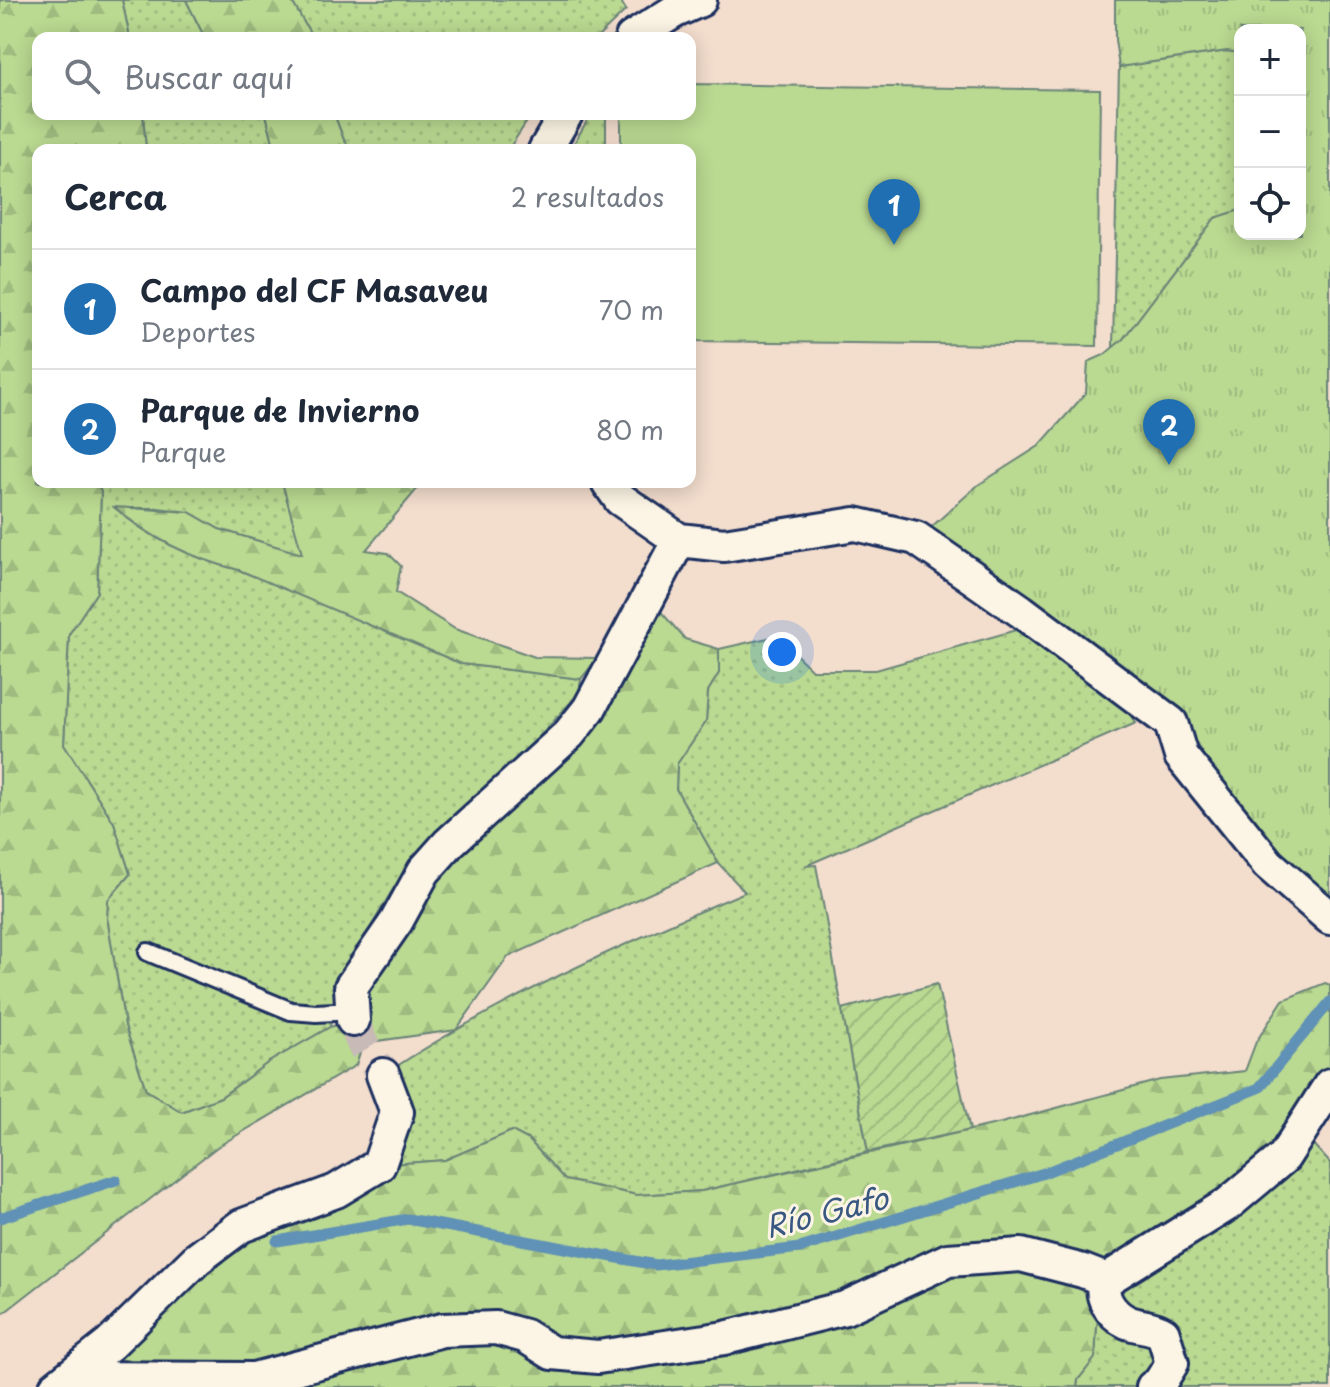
<!DOCTYPE html>
<html lang="es">
<meta charset="utf-8">
<style>
:root{--surface:#fff;--page:#f2f2f3;--text:#1f2937;--muted:#747a83;--line:#e0e1e3;--accent:#1f6fb2}
body{margin:0;font-family:"Playpen Sans",sans-serif;background:var(--page);color:var(--text)}
.controls{position:absolute;right:24px;top:24px;display:grid;overflow:hidden;border-radius:16px;box-shadow:0 4px 20px #0003}
.controls button{width:72px;height:72px;display:grid;place-items:center;padding:0;border:0;border-bottom:2px solid var(--line);background:var(--surface);color:var(--text);font:40px sans-serif}
.you{position:absolute;left:782px;top:652px;width:28px;height:28px;margin:-20px;border:6px solid #fff;border-radius:50%;background:#1a73e8;box-shadow:0 0 0 12px #1a73e833}
.badge{display:grid;place-items:center;width:52px;height:52px;border-radius:50%;background:var(--accent);color:#fff;font-size:26px;font-weight:700}
.pin{position:absolute;translate:-50% -66px;filter:drop-shadow(0 2px 4px #0008)}
.pin::after{content:'';position:absolute;top:42px;width:28px;height:24px;background:inherit;clip-path:polygon(0 0,100% 0,50% 100%)}
.list{margin:0;padding:0;list-style:none}
h2{display:flex;justify-content:space-between;align-items:center;height:104px;margin:0;padding:0 32px;font-size:34px}
h2 small{font-size:26px;font-weight:400;color:var(--muted)}
.list li{display:grid;grid-template-columns:52px 1fr auto;gap:24px;align-items:center;box-sizing:border-box;height:120px;padding:0 32px;border-top:2px solid var(--line)}
.list b{display:block;font-size:30px;white-space:nowrap}
.list p{margin:0;font-size:26px;white-space:nowrap;color:var(--muted)}
.list em{font-size:26px;font-style:normal;color:var(--muted)}
.icon{flex:none;width:44px;height:44px;fill:none;stroke:currentColor;stroke-width:2;stroke-linecap:round;stroke-linejoin:round}
.map{position:relative;flex:none;width:1330px;height:1387px;overflow:hidden}
.search{position:absolute;background:var(--surface);box-shadow:0 4px 20px #0003;left:32px;top:32px;width:664px;height:88px;display:flex;align-items:center;gap:20px;box-sizing:border-box;padding:0 28px;border-radius:16px;color:var(--muted);font-size:30px}
.panel{position:absolute;background:var(--surface);box-shadow:0 4px 20px #0003;left:32px;top:144px;width:664px;height:344px;border-radius:16px}
.map>svg:first-child{display:block}
.grass{fill:url(#grass-dots);stroke:#6a8478;stroke-width:2}
.forest{fill:url(#forest-firs);stroke:#6a8478;stroke-width:2}
.park{fill:url(#park-tufts);stroke:#6a8478;stroke-width:2}
.garden{fill:url(#garden-furrows);stroke:#6a8478;stroke-width:2}
.pitch{fill:#bad991;stroke:#6a8478;stroke-width:2}
.lines{fill:none;stroke-linecap:round;stroke-linejoin:round}
.stream{stroke:#6091b6;stroke-width:11}
.street-tunnel{stroke:#c8bab7;stroke-width:32;stroke-dasharray:32 16;stroke-linecap:butt}
.lane-casing{stroke:#1b2f5e;stroke-width:22}
.street-casing{stroke:#1b2f5e;stroke-width:38}
.lane{stroke:#fcf5e5;stroke-width:16}
.street{stroke:#fcf5e5;stroke-width:32}
.labels{text-anchor:middle;dominant-baseline:central;stroke-width:6;stroke-linejoin:round;paint-order:stroke}
.water-label{font-size:30px;font-style:italic;fill:#385882;stroke:#fcf5e5}
</style>
<div class="map">
<svg width="1330" height="1387" viewBox="0 0 1330 1387">
<defs>
<pattern id="grass-dots" width="8" height="8" patternUnits="userSpaceOnUse" patternTransform="scale(2)"><rect width="8" height="8" fill="#bad991"/><path d="M2 2h.1M6 6h.1" fill="none" stroke="#9fbb7f" stroke-width="1.8" stroke-linecap="round"/></pattern>
<pattern id="forest-firs" width="22" height="20" patternUnits="userSpaceOnUse" patternTransform="scale(2)"><rect width="22" height="20" fill="#bad991"/><path d="M5 1l3.5 6h-7zM16 11l3.5 6h-7z" fill="#9fbb7f"/></pattern>
<pattern id="park-tufts" width="24" height="20" patternUnits="userSpaceOnUse" patternTransform="scale(2)"><rect width="24" height="20" fill="#bad991"/><path d="M3 7l-1-3M5 7V3M7 7l1-3M15 17l-1-3M17 17v-4M19 17l1-3" fill="none" stroke="#9fbb7f"/></pattern>
<pattern id="garden-furrows" width="10" height="10" patternUnits="userSpaceOnUse" patternTransform="scale(2)"><rect width="10" height="10" fill="#bad991"/><path d="M-1 1l2-2M0 10L10 0M9 11l2-2" fill="none" stroke="#9fbb7f"/></pattern>
</defs>
<rect width="100%" height="100%" fill="#f3ddcd"/>
<filter id="ink" filterUnits="userSpaceOnUse"><feTurbulence type="fractalNoise" baseFrequency=".0125" numOctaves="2"/><feDisplacementMap in="SourceGraphic" scale="16" xChannelSelector="R" yChannelSelector="G"/><feConvolveMatrix kernelMatrix="1 2 1 2 8 2 1 2 1" color-interpolation-filters="sRGB"/></filter>
<g filter="url(#ink)">
<g class="grass">
<path d="M 122,0 L 186,0 L 205,38 L 130,38 Z"/>
<path d="M 291,0 L 620,0 L 626,10 L 597,38 L 313,38 Z"/>
<path d="M 1227,51 L 1240,53 L 1240,210 L 1215,218 L 1123,339 L 1113,348 L 1119,67 Z"/>
<path d="M 143,114 L 266,114 L 275,150 L 146,150 Z"/>
<path d="M 334,114 L 532,114 L 508,150 L 352,150 L 344,140 Z"/>
<path d="M 591,114 L 606,114 L 606,150 L 570,150 Z"/>
<path d="M 96,482 L 282,482 L 303,555 L 219,529 L 189,512 L 158,508 L 115,508 C 150,539 194,559 239,570 L 462,664 L 581,679 L 579,693 L 543,733 L 423,846 L 390,894 L 336,987 L 330,1027 L 269,1062 L 221,1097 L 181,1112 L 146,1090 L 125,1026 L 107,918 L 108,900 L 130,874 L 114,823 L 64,744 L 69,634 L 97,592 L 101,492 Z"/>
<path d="M 1016,630 L 1119,700 L 1136,723 L 805,866 L 816,865 L 868,1152 L 702,1191 L 637,1195 L 565,1180 L 529,1140 L 512,1131 L 445,1160 L 379,1165 L 383,1075 C 497,1000 620,945 745,892 L 718,863 L 676,789 L 677,764 L 706,721 L 708,691 L 719,673 L 719,649 L 777,636 L 812,670 L 876,670 Z"/>
<path d="M 1301,1131 L 1330,1163 L 1330,1387 L 1077,1387 L 1078,1380 L 1095,1358 L 1097,1325 L 1104,1300 Z"/>
</g>
<g class="forest">
<path d="M 0,0 L 122,0 L 130,38 L 38,38 L 38,114 L 143,114 L 146,150 L 38,150 L 38,482 L 96,482 L 101,492 L 97,592 L 69,634 L 64,744 L 114,823 L 130,874 L 108,900 L 107,918 L 125,1026 L 146,1090 L 182,1112 L 221,1097 L 269,1062 L 330,1027 L 353,1020 L 396,922 L 520,779 L 649,598 L 685,639 L 719,649 L 719,673 L 708,691 L 706,721 L 677,764 L 676,789 L 718,863 L 508,957 L 456,1030 L 363,1043 L 356,1065 L 217,1147 L 0,1316 Z"/>
<path d="M 186,0 L 291,0 L 313,38 L 205,38 Z"/>
<path d="M 266,114 L 334,114 L 344,140 L 352,150 L 275,150 Z"/>
<path d="M 282,482 L 423,482 L 366,550 L 388,553 L 401,566 L 396,592 L 455,629 L 535,657 L 598,658 L 581,679 L 462,664 L 239,570 C 194,559 150,538 114,507 L 189,512 L 219,529 L 302,554 Z"/>
<path d="M 1325,983 L 1330,985 L 1330,1085 L 1284,1157 L 1104,1300 L 1097,1325 L 1095,1358 L 1078,1380 L 1077,1387 L 56,1387 L 197,1259 L 379,1165 L 445,1160 L 512,1131 L 529,1140 L 565,1180 L 637,1195 L 702,1191 L 1001,1123 L 1160,1080 L 1245,1071 L 1256,1042 L 1283,1000 Z"/>
</g>
<path class="park" d="M 1115,0 L 1330,0 L 1330,907 L 1240,815 L 1173,706 L 928,530 L 978,485 L 1039,446 L 1086,393 L 1088,362 L 1104,355 L 1123,339 L 1215,218 L 1240,210 L 1240,234 L 1300,234 L 1300,30 L 1240,30 L 1240,53 L 1227,51 L 1119,67 L 1115,40 Z"/>
<path class="garden" d="M 937,984 L 970,1130 L 868,1152 L 842,1009 Z"/>
<path class="pitch" d="M 690,84 L 1100,90 L 1097,346 L 690,341 L 690,150 L 621,150 L 621,114 L 690,114 Z"/>
<g class="lines">
<g class="stream">
<path d="M 0,1218 L 116,1180"/>
<path d="M 277,1241 L 408,1219 L 656,1265 L 800,1248 L 1044,1173 L 1259,1088 L 1330,1002"/>
</g>
<path class="street-tunnel" d="M 353,1020 L 362,1043 L 383,1075"/>
<g class="lane-casing">
<path id="lane" d="M 148,952 L 291,1011 L 316,1013 L 353,1011"/>
</g>
<g class="street-casing">
<g id="street">
<path d="M 632,38 L 675,11 L 700,0"/>
<path d="M 545,150 L 566,114"/>
<path d="M 608,482 L 620,499 L 679,540 L 724,545 L 855,524 L 916,538 L 1021,611 L 1171,723 L 1181,756 L 1268,864 L 1330,918"/>
<path d="M 353,1020 L 351,987 L 396,922 L 424,871 L 449,843 L 569,734 L 589,709 L 679,540"/>
<path d="M 68,1378 L 254,1379 L 273,1384"/>
<path d="M 254,1379 L 442,1330 L 496,1328 L 525,1336 L 552,1353 L 598,1357 L 725,1338 L 845,1308 L 948,1260 L 1021,1255 L 1083,1271 L 1106,1280"/>
<path d="M 56,1387 L 110,1344 L 197,1259 L 241,1226 L 336,1191 L 379,1165 L 397,1112 L 383,1075"/>
<path d="M 1153,1387 L 1159,1384 L 1172,1363 L 1163,1333 C 1152,1326 1139,1327 1127,1322 C 1111,1314 1098,1296 1106,1280 L 1228,1204 L 1284,1157 L 1330,1085"/>
</g>
</g>
<use href="#lane" class="lane"/>
<use href="#street" class="street"/>
</g>
</g>
<g class="labels">
<g class="water-label">
<text transform="translate(826 1211) rotate(-14)">Río Gafo</text>
</g>
</g>
</svg>
<div class="controls">
<button>+</button>
<button>−</button>
<button><svg class="icon" aria-label="locate" viewBox="0 0 24 24"><circle cx="12" cy="12" r="6"/><path d="M12 2v4M12 18v4M2 12h4M18 12h4"/></svg></button>
</div>
<div class="you"></div>
<div class="pin badge" style="left:894px;top:245px">1</div>
<div class="pin badge" style="left:1169px;top:465px">2</div>
<div class="search"><svg class="icon" aria-label="search" viewBox="0 0 24 24"><circle cx="10" cy="10" r="6"/><path d="M15 15l6 6"/></svg>Buscar aquí</div>
<section class="panel">
<h2>Cerca<small>2 resultados</small></h2>
<ul class="list">
<li><span class="badge">1</span><div><b>Campo del CF Masaveu</b><p>Deportes</p></div><em>70 m</em></li>
<li><span class="badge">2</span><div><b>Parque de Invierno</b><p>Parque</p></div><em>80 m</em></li>
</ul>
</section>
</div>
